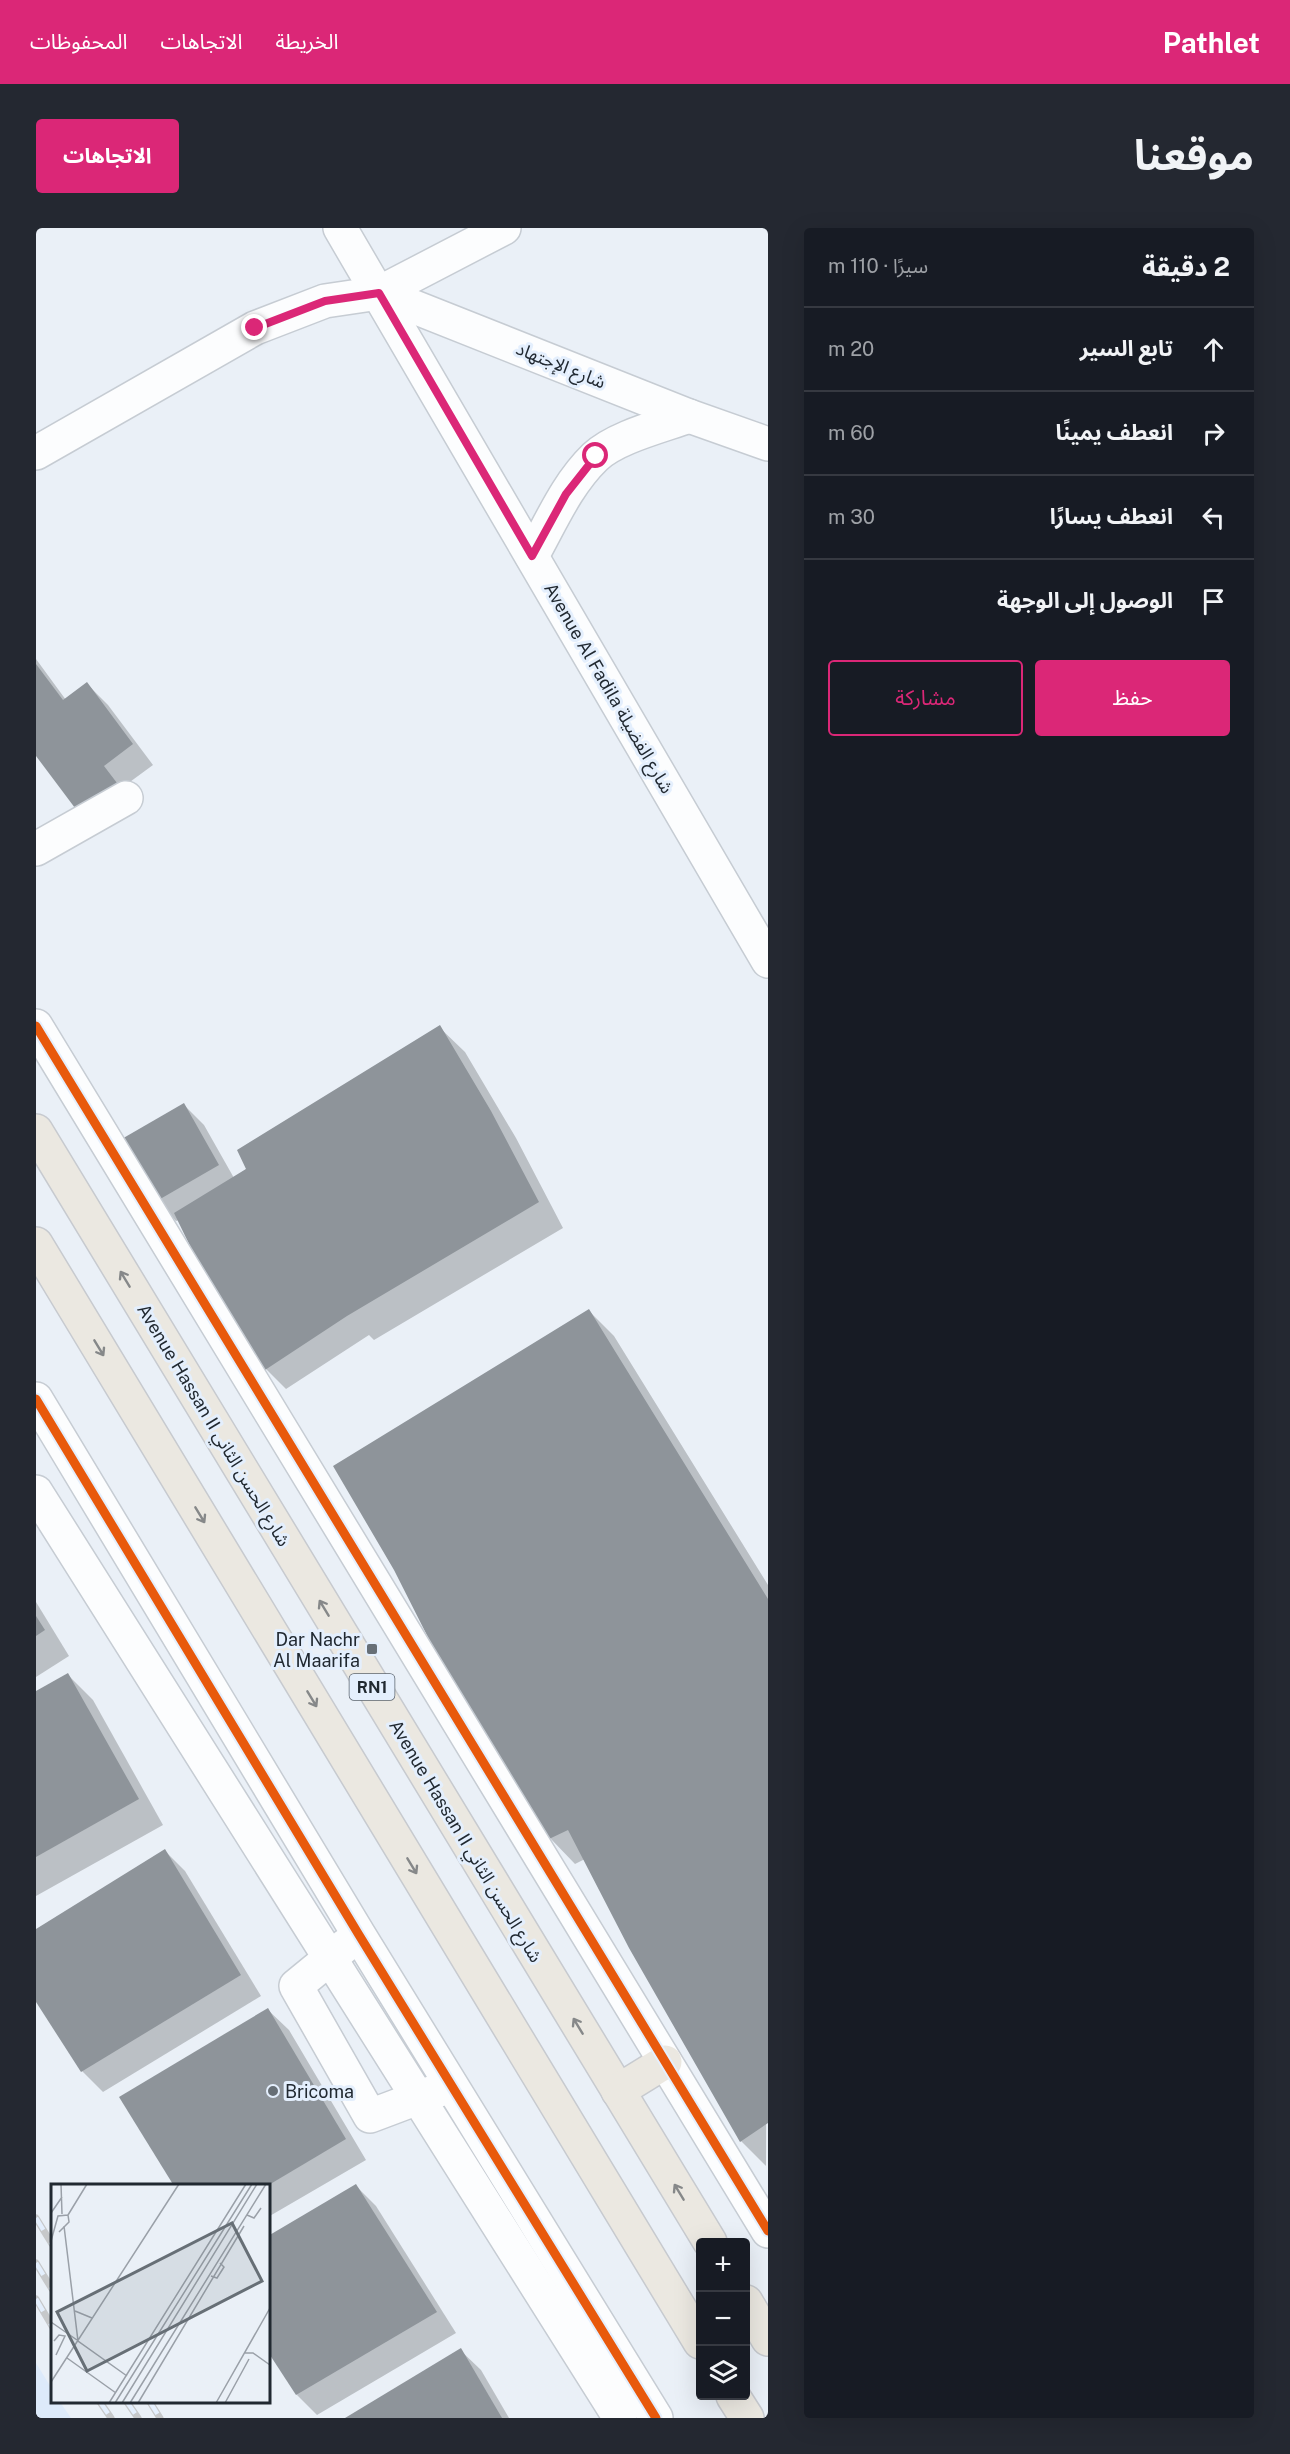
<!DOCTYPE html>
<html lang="ar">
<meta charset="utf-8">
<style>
:root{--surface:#171b24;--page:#242831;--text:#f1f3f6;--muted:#9ea1a6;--line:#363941;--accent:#db2777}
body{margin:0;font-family:"Public Sans","Noto Sans Arabic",sans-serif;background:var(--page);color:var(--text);direction:rtl}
.controls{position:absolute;right:18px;bottom:18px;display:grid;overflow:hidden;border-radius:6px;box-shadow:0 6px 24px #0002}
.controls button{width:54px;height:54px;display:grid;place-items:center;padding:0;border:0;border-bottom:2px solid var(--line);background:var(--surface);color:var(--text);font:30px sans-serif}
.stop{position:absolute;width:18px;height:18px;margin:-14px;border:4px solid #db2777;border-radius:50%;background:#fff}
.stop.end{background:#db2777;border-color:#fff;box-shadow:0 2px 6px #0008}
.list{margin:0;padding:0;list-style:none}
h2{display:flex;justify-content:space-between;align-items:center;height:78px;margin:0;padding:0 24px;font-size:26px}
h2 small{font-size:20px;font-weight:400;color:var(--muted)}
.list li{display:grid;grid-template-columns:39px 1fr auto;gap:18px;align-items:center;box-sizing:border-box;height:84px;padding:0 24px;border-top:2px solid var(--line)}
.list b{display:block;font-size:22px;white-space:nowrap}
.list em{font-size:20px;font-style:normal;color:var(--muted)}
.actions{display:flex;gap:12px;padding:18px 24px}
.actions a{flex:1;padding:14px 0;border:2px solid var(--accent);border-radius:6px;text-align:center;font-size:21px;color:var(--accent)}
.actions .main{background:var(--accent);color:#fff}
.icon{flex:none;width:33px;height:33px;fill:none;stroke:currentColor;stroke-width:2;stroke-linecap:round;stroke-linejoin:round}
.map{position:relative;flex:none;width:732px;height:2190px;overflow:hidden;direction:ltr;border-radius:6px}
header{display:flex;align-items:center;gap:36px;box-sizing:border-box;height:84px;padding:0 30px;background:var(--accent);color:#fff}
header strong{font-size:28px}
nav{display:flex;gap:33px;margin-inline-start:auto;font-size:21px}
.intro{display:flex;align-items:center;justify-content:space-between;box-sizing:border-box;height:144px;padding:0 36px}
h1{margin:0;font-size:42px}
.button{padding:15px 27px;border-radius:6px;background:var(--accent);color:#fff;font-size:21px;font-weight:700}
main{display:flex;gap:36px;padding:0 36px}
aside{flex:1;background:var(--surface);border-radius:6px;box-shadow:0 6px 24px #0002}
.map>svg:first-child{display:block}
.built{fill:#ddeafa}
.shadow{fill:#0003}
.building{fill:#8e949a}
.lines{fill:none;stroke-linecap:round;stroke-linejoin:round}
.minor-casing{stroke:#c6ccd3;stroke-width:36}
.major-casing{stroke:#c7cacf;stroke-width:36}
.minor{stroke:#fcfdfe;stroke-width:33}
.major{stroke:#ebe8e1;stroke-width:33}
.rail-casing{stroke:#c6c8ca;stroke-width:7}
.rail{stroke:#e4effd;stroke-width:4.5;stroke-dasharray:14;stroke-linecap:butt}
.cycleway-casing{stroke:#e4effd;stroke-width:13}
.cycleway{stroke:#e8590c;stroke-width:9}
.oneway{stroke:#868889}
.route{stroke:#db2777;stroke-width:8}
.poi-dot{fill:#676f76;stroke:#e4effd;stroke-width:2}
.labels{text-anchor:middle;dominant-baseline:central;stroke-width:6;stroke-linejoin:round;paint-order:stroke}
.shield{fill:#e4effd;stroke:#5c646e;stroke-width:1.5}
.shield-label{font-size:16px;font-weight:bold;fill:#212931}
.street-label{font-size:18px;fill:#212931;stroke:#e4effd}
.poi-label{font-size:18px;fill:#212931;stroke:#e4effd;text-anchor:end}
.inset-road{fill:none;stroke:#9aa0a8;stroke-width:1.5}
.view{fill:#676f76;fill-opacity:0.15;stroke:#676f76;stroke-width:3}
.inset-edge{fill:none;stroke:#212931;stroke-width:3}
</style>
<header>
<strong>Pathlet</strong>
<nav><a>الخريطة</a><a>الاتجاهات</a><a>المحفوظات</a></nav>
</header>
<div class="intro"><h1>موقعنا</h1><a class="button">الاتجاهات</a></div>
<main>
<aside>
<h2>2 دقيقة<small>سيرًا · 110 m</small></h2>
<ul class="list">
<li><svg class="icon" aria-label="ahead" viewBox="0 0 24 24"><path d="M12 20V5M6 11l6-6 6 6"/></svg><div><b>تابع السير</b></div><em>20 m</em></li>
<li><svg class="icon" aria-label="right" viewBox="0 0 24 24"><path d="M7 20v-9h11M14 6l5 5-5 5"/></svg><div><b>انعطف يمينًا</b></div><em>60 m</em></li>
<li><svg class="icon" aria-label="left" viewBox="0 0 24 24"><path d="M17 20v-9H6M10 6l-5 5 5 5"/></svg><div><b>انعطف يسارًا</b></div><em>30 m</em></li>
<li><svg class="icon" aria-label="arrive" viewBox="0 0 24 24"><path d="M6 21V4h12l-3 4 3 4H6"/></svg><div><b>الوصول إلى الوجهة</b></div></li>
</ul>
<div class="actions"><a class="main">حفظ</a><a>مشاركة</a></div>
</aside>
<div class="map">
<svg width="732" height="2190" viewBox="0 0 732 2190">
<rect width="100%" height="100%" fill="#eaf0f7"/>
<path class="built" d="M 0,2135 L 16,2161 L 16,2174 L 24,2174 L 35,2190 L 0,2190 Z"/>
<g class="shadow">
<path d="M 0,431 L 30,472 L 51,456 L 72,477 L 117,537 L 87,559 L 100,576 L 0,525 Z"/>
<path d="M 403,799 L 429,824 L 480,910 L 527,1000 L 338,1112 L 333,1107 L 250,1161 L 230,1141 L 143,992 L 140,993 L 120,973 L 148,877 L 168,897 L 198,950 Z"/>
<path d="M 553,1083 L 578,1108 L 732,1357 L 730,1938 L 705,1913 L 549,1631 L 539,1636 L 514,1610 Z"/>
<path d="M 0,1374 L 33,1428 L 0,1449 Z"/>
<path d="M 32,1447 L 57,1472 L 127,1597 L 0,1668 L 0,1465 Z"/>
<path d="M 129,1623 L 149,1643 L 225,1768 L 67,1864 L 46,1843 L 0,1771 L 0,1702 Z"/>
<path d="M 232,1782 L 253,1802 L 330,1932 L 232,1989 L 232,1958 L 140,1958 Z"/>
<path d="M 320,1958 L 340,1978 L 420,2105 L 281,2187 L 261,2167 Z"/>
<path d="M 424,2122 L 445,2142 L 473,2190 L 312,2190 Z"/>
</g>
<g class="building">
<path d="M 0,436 L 27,472 L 51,454 L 97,516 L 68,538 L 81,555 L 42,584 L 0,528 Z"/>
<path d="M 404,797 L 455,883 L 503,974 L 311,1088 L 229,1142 L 172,1055 L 138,985 L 210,941 L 201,922 Z"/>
<path d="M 148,875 L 183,937 L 119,974 L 84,912 Z"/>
<path d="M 553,1081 L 732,1371 L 732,1895 L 704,1914 L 593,1720 L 532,1602 L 513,1611 L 465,1530 L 407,1439 L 358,1342 L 297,1238 Z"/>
<path d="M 0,1388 L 9,1402 L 0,1408 Z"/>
<path d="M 32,1445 L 103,1571 L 0,1629 L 0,1463 Z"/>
<path d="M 129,1621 L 205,1747 L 45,1844 L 0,1774 L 0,1701 Z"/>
<path d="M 232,1780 L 310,1911 L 231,1958 L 138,1958 L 83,1869 Z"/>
<path d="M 320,1956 L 401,2084 L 260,2167 L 232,2124 L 232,2008 Z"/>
<path d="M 425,2120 L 466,2190 L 309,2190 Z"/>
</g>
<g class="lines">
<g class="minor-casing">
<g id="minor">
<path d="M 304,0 L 732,733"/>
<path d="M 343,65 L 468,0"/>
<path d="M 0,225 L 219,100 L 289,73 L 343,65 L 653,188 L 732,216"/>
<path d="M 496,328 C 515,294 531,256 559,229 C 580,209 626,198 653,188"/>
<path d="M 0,621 L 90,570"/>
<path d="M 0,798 L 732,2003"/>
<path d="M 0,1171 L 323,1707 L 620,2190"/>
<path d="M 0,1264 L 584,2190"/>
<path d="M 310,1717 L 260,1758 L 334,1888 L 403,1862"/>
</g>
</g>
<g class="major-casing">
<g id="major">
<path d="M 0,903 L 674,2014"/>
<path d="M 0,1016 L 664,2114"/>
<path d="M 582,1863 L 629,1834"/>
<path d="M 710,2074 L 732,2111"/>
<path d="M 697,2168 L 711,2190"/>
</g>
</g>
<use href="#minor" class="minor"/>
<use href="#major" class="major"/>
<g class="rail-casing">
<g id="rail">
<path d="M 0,1990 L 16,2016"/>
<path d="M 0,2035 L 16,2061"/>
<path d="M 0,2071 L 16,2098"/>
<path d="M 64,2174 L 75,2190"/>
<path d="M 91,2174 L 102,2190"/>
<path d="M 114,2174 L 124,2190"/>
</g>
</g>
<use href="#rail" class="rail"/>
<g class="cycleway-casing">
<g id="cycleway">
<path d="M 0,798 L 732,2003"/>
<path d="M 0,1171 L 323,1707 L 620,2190"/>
</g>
</g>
<use href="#cycleway" class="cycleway"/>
</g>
<defs><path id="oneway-shaft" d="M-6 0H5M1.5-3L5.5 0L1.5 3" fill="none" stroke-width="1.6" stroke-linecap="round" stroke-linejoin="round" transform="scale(1.5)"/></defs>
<g class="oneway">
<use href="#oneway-shaft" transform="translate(89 1051) rotate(-121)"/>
<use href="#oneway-shaft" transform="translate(63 1120) rotate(59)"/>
<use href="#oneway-shaft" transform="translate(164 1287) rotate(59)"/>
<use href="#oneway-shaft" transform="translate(288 1380) rotate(-121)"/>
<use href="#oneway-shaft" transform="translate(276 1471) rotate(59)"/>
<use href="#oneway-shaft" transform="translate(376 1638) rotate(59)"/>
<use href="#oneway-shaft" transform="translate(542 1798) rotate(-121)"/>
<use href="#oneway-shaft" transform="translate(643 1964) rotate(-121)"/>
</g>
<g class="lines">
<path class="route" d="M 219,100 L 289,73 L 343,65 L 496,328 L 530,266 L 560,228"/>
</g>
<g class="poi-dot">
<rect x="330" y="1415" width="12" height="12" rx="3"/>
<circle cx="237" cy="1863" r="6"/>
</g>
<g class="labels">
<rect class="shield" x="313.5" y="1446" width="45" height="26" rx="4.5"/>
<g class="shield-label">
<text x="336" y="1459">RN1</text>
</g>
<g class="street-label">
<text transform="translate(525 137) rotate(22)">شارع الإجتهاد</text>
<text transform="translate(573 460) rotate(60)">Avenue Al Fadila شارع الفضيلة</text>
<text transform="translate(178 1197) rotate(59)">Avenue Hassan II شارع الحسن الثاني</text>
<text transform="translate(430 1613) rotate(59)">Avenue Hassan II شارع الحسن الثاني</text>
</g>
<g class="poi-label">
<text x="324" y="1411">Dar Nachr<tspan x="324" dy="21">Al Maarifa</tspan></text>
<text x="249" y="1863" text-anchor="start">Bricoma</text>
</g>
</g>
<g transform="translate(15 1956)">
<rect width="219" height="219" fill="#eaf0f7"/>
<path class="inset-road" d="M 10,0 L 11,30M 0,29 L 11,13M 17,31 L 36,0M 196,31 L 203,34 L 210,24M 13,42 L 27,157 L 76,192M 8,48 L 18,38 L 17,31M 0,57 L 7,32 L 17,31M 160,92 L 166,94 L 173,83 L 169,79M 24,127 L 41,134M 0,138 L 26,156M 3,157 L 8,151 L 14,152 L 5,171M 193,169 L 202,169 L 219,181M 16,174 L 65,209M 0,198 L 128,0M 58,219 L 195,0M 64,219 L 201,0M 71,219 L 206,0M 79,219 L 215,0M 87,219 L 193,42M 165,219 L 219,124M 174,219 L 198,175"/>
<path class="view" d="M 181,39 L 211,97 L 36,187 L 6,128 Z"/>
<rect width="219" height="219" class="inset-edge"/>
</g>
</svg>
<div class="controls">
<button>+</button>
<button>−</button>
<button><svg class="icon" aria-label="layers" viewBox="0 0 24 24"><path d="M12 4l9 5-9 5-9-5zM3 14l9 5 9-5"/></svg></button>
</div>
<div class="stop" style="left:560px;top:228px"></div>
<div class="stop end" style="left:219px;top:100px"></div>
</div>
</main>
